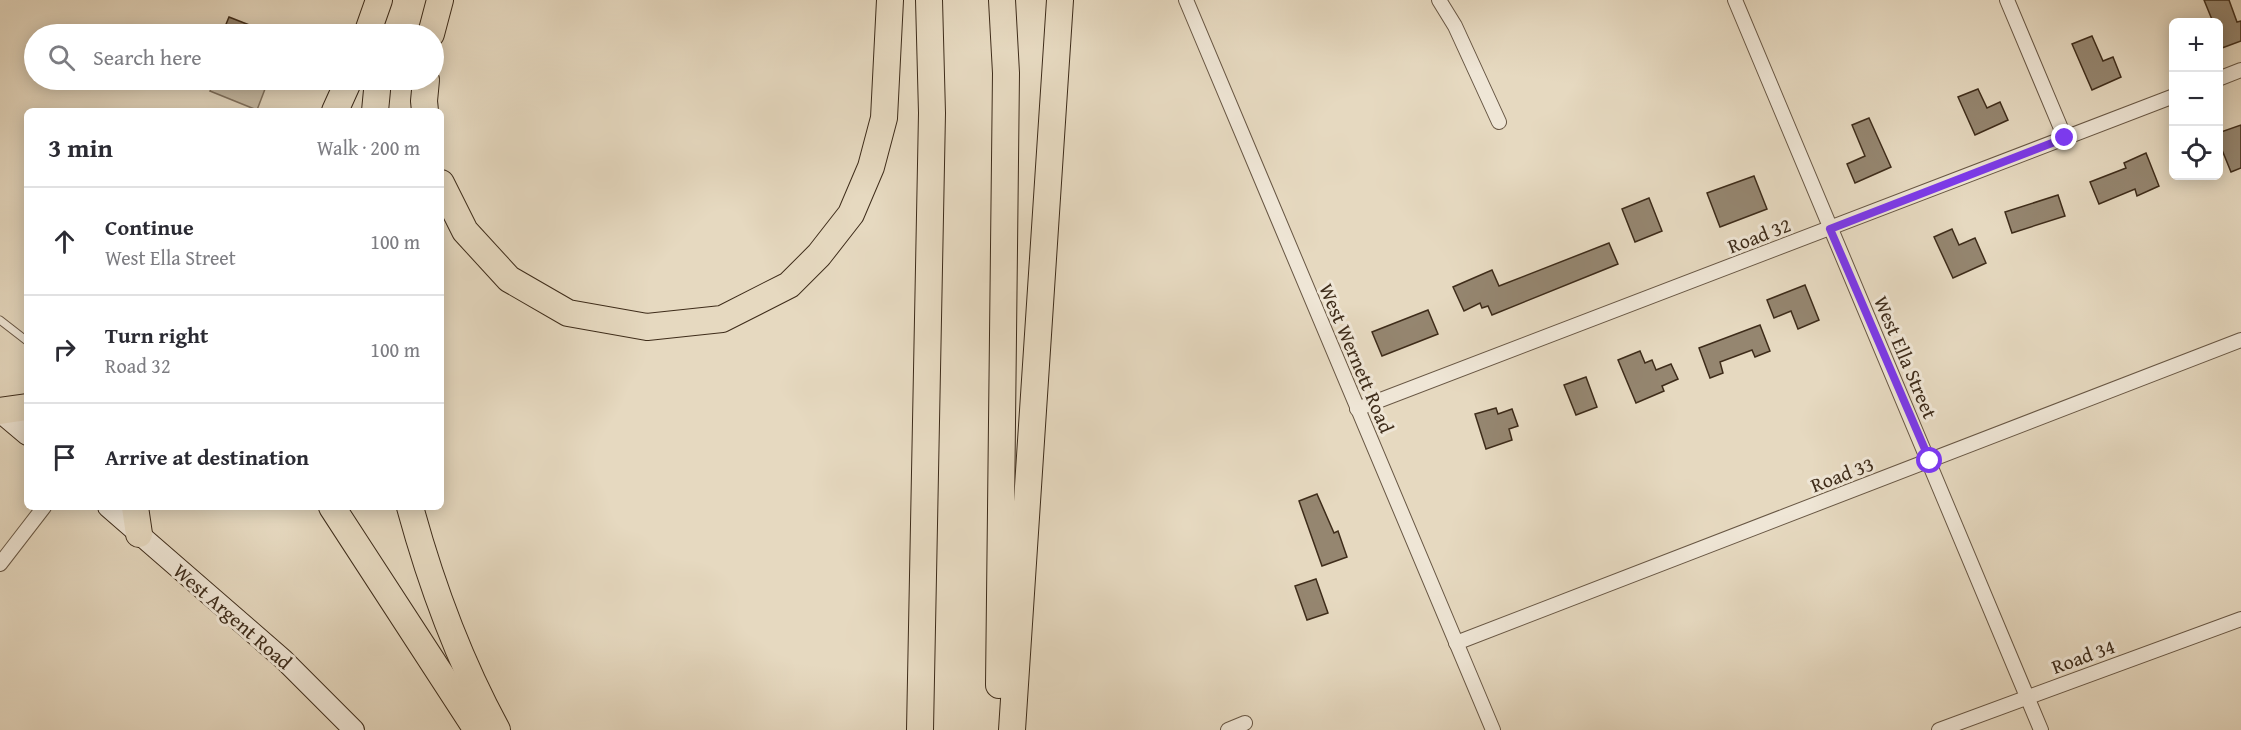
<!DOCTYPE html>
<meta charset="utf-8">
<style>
:root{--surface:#fff;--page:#f7f7f7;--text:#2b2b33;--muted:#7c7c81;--line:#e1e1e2}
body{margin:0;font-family:"Gentium Book Plus",serif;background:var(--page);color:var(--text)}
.controls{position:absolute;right:18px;top:18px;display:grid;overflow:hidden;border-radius:9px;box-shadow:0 3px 15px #0003}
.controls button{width:54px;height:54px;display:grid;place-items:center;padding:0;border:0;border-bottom:2px solid var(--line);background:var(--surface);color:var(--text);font:30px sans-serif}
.stop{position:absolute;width:18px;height:18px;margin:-14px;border:4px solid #7c3aed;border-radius:50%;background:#fff}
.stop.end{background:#7c3aed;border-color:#fff;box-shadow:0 2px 6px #0008}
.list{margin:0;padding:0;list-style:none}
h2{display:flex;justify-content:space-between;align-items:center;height:78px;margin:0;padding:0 24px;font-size:26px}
h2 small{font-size:20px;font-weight:400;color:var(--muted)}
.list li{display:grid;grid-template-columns:39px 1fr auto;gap:18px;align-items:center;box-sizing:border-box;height:108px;padding:0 24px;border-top:2px solid var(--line)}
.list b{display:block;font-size:22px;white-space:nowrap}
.list p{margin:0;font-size:20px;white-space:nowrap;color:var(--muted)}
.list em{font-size:20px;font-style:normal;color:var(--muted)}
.icon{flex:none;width:33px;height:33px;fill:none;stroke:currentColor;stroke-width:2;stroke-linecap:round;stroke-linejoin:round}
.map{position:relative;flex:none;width:2241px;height:730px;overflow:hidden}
.search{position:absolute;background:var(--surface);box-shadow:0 3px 15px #0003;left:24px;top:24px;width:420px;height:66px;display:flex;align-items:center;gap:15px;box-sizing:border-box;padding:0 21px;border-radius:33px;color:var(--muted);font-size:22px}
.panel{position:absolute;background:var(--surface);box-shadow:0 3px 15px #0003;left:24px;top:108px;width:420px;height:402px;border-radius:9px}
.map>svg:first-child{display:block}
.garden{fill:#c9bca4;stroke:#84745f;stroke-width:1.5}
.building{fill:#958670;stroke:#3e2c1a;stroke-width:1.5}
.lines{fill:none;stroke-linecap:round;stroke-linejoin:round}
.lane-casing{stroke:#685744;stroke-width:9}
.street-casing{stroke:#685744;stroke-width:16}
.secondary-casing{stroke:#3e2c1a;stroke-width:22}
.highway-casing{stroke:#3e2c1a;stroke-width:28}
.lane{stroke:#efe6d6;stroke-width:7}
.street{stroke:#efe6d6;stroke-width:14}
.secondary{stroke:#efe6d6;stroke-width:20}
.highway{stroke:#e6d9c0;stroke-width:26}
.route{stroke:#7c3aed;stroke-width:8}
.labels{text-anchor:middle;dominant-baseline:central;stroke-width:6;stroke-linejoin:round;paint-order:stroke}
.street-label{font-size:20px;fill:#3e2c1a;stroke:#efe6d6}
</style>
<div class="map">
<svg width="2241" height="730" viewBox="0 0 2241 730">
<rect width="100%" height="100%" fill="#e6d9c0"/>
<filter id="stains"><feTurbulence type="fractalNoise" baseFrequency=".00333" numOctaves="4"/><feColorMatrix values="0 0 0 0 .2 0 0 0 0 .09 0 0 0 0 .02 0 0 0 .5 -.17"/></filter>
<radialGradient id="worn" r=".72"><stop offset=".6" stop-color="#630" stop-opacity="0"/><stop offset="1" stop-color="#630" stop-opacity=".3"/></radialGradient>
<path class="garden" d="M 215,80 L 242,80 L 265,89 L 257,110 L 210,91 Z"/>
<g class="building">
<path d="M 2204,0 L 2229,0 L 2237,22 L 2241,21 L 2241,41 L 2222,48 L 2218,38 L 2218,22 L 2213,22 Z"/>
<path d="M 229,17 L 272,34 L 222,34 Z"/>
<path d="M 2092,36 L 2103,61 L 2113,57 L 2121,77 L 2092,90 L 2072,44 Z"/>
<path d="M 1978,89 L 1987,108 L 2000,102 L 2008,120 L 1975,135 L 1958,97 Z"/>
<path d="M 1869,118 L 1891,167 L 1855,183 L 1847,164 L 1865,156 L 1852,125 Z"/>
<path d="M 2241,125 L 2241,168 L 2231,172 L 2218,140 L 2218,133 Z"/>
<path d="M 2146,153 L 2159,186 L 2137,196 L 2135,189 L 2099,204 L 2090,182 L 2126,168 L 2124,163 Z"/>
<path d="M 1754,176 L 1767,209 L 1720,227 L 1707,193 Z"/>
<path d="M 2058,195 L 2065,216 L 2012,233 L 2005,212 Z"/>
<path d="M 1649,198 L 1662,231 L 1635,242 L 1622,209 Z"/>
<path d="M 1952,229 L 1959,245 L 1975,238 L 1986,263 L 1953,278 L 1934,237 Z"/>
<path d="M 1609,243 L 1618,264 L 1492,315 L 1488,306 L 1482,308 L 1480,303 L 1464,311 L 1453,287 L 1492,270 L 1499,286 Z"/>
<path d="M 1805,285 L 1819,320 L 1798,329 L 1791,311 L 1774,318 L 1767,300 Z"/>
<path d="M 1428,310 L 1438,334 L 1382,356 L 1372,332 Z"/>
<path d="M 1760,325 L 1770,351 L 1755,357 L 1752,350 L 1720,362 L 1723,373 L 1710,378 L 1699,348 Z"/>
<path d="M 1640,351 L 1645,363 L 1652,360 L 1656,370 L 1671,364 L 1678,379 L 1662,386 L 1664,391 L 1636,403 L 1618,360 Z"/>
<path d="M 1586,377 L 1597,407 L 1576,415 L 1564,385 Z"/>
<path d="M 1496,408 L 1498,414 L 1512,409 L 1518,426 L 1509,429 L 1512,440 L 1486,449 L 1475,414 Z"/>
<path d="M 1317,494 L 1334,533 L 1338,531 L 1347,557 L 1322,566 L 1299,501 Z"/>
<path d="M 1316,579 L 1328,613 L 1307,620 L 1295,586 Z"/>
</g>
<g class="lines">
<g class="lane-casing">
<path id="lane" d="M 0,320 L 27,341"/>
</g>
<g class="street-casing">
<g id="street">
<path d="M 1186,0 L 1493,730"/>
<path d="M 1439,0 L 1455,26 L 1499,122"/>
<path d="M 1735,0 L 2041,730"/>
<path d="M 2007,0 L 2065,138"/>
<path d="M 2218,79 L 2241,70"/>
<path d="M 1357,409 L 2174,96"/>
<path d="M 0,564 L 44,507"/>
<path d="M 1456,643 L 2241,340"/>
<path d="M 1228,730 L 1245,723"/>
<path d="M 1939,730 L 2241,619"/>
</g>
</g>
<g class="secondary-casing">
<g id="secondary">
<path d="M 0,412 L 27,435"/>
<path d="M 108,507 L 283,659 L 354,730"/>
</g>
</g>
<g class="highway-casing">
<g id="highway">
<path d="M 367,34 L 379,0"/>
<path d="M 431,34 L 440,0"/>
<path d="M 335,111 L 349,80"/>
<path d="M 375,111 L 378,80"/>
<path d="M 425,111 L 424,101 L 426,80"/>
<path d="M 441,183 L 465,231 L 509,279 L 568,313 L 647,327 L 722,319 L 789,285 L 819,255 L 851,214 L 871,167 L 884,118 L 890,0"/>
<path d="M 0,411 L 27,407"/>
<path d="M 135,507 L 139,534"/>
<path d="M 332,507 L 477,730"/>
<path d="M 410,507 C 431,584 459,660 497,730"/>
<path d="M 999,685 L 1006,73 L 1002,0"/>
<path d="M 920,730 L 932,113 L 929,0"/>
<path d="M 1012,730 L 1060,0"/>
</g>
</g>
<use href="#lane" class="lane"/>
<use href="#street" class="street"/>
<use href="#secondary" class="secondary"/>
<use href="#highway" class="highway"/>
</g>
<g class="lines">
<path class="route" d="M 1930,461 L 1830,229 L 2065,138"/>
</g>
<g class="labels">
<g class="street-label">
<text transform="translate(1759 235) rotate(-21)">Road 32</text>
<text transform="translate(1906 357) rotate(67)">West Ella Street</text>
<text transform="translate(1357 358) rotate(67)">West Wernett Road</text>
<text transform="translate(1842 474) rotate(-21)">Road 33</text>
<text transform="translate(233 616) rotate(41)">West Argent Road</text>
<text transform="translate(2083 656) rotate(-20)">Road 34</text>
</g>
</g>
<rect width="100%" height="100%" filter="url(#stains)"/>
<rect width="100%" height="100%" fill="url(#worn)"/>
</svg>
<div class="controls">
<button>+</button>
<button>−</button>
<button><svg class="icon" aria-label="locate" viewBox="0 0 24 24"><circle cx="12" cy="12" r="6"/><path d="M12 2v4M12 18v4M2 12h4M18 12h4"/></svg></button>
</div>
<div class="stop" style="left:1930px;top:461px"></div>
<div class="stop end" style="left:2065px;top:138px"></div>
<div class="search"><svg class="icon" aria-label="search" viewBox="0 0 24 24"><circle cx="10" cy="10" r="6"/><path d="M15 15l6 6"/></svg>Search here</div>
<section class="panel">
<h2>3 min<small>Walk · 200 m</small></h2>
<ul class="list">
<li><svg class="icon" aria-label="ahead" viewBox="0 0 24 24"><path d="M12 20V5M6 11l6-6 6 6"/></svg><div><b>Continue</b><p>West Ella Street</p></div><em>100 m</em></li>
<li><svg class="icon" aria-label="right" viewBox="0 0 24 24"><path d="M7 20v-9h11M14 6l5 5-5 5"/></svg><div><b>Turn right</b><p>Road 32</p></div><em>100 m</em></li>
<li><svg class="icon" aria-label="arrive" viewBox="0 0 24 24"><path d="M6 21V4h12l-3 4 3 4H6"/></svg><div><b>Arrive at destination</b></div></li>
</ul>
</section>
</div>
